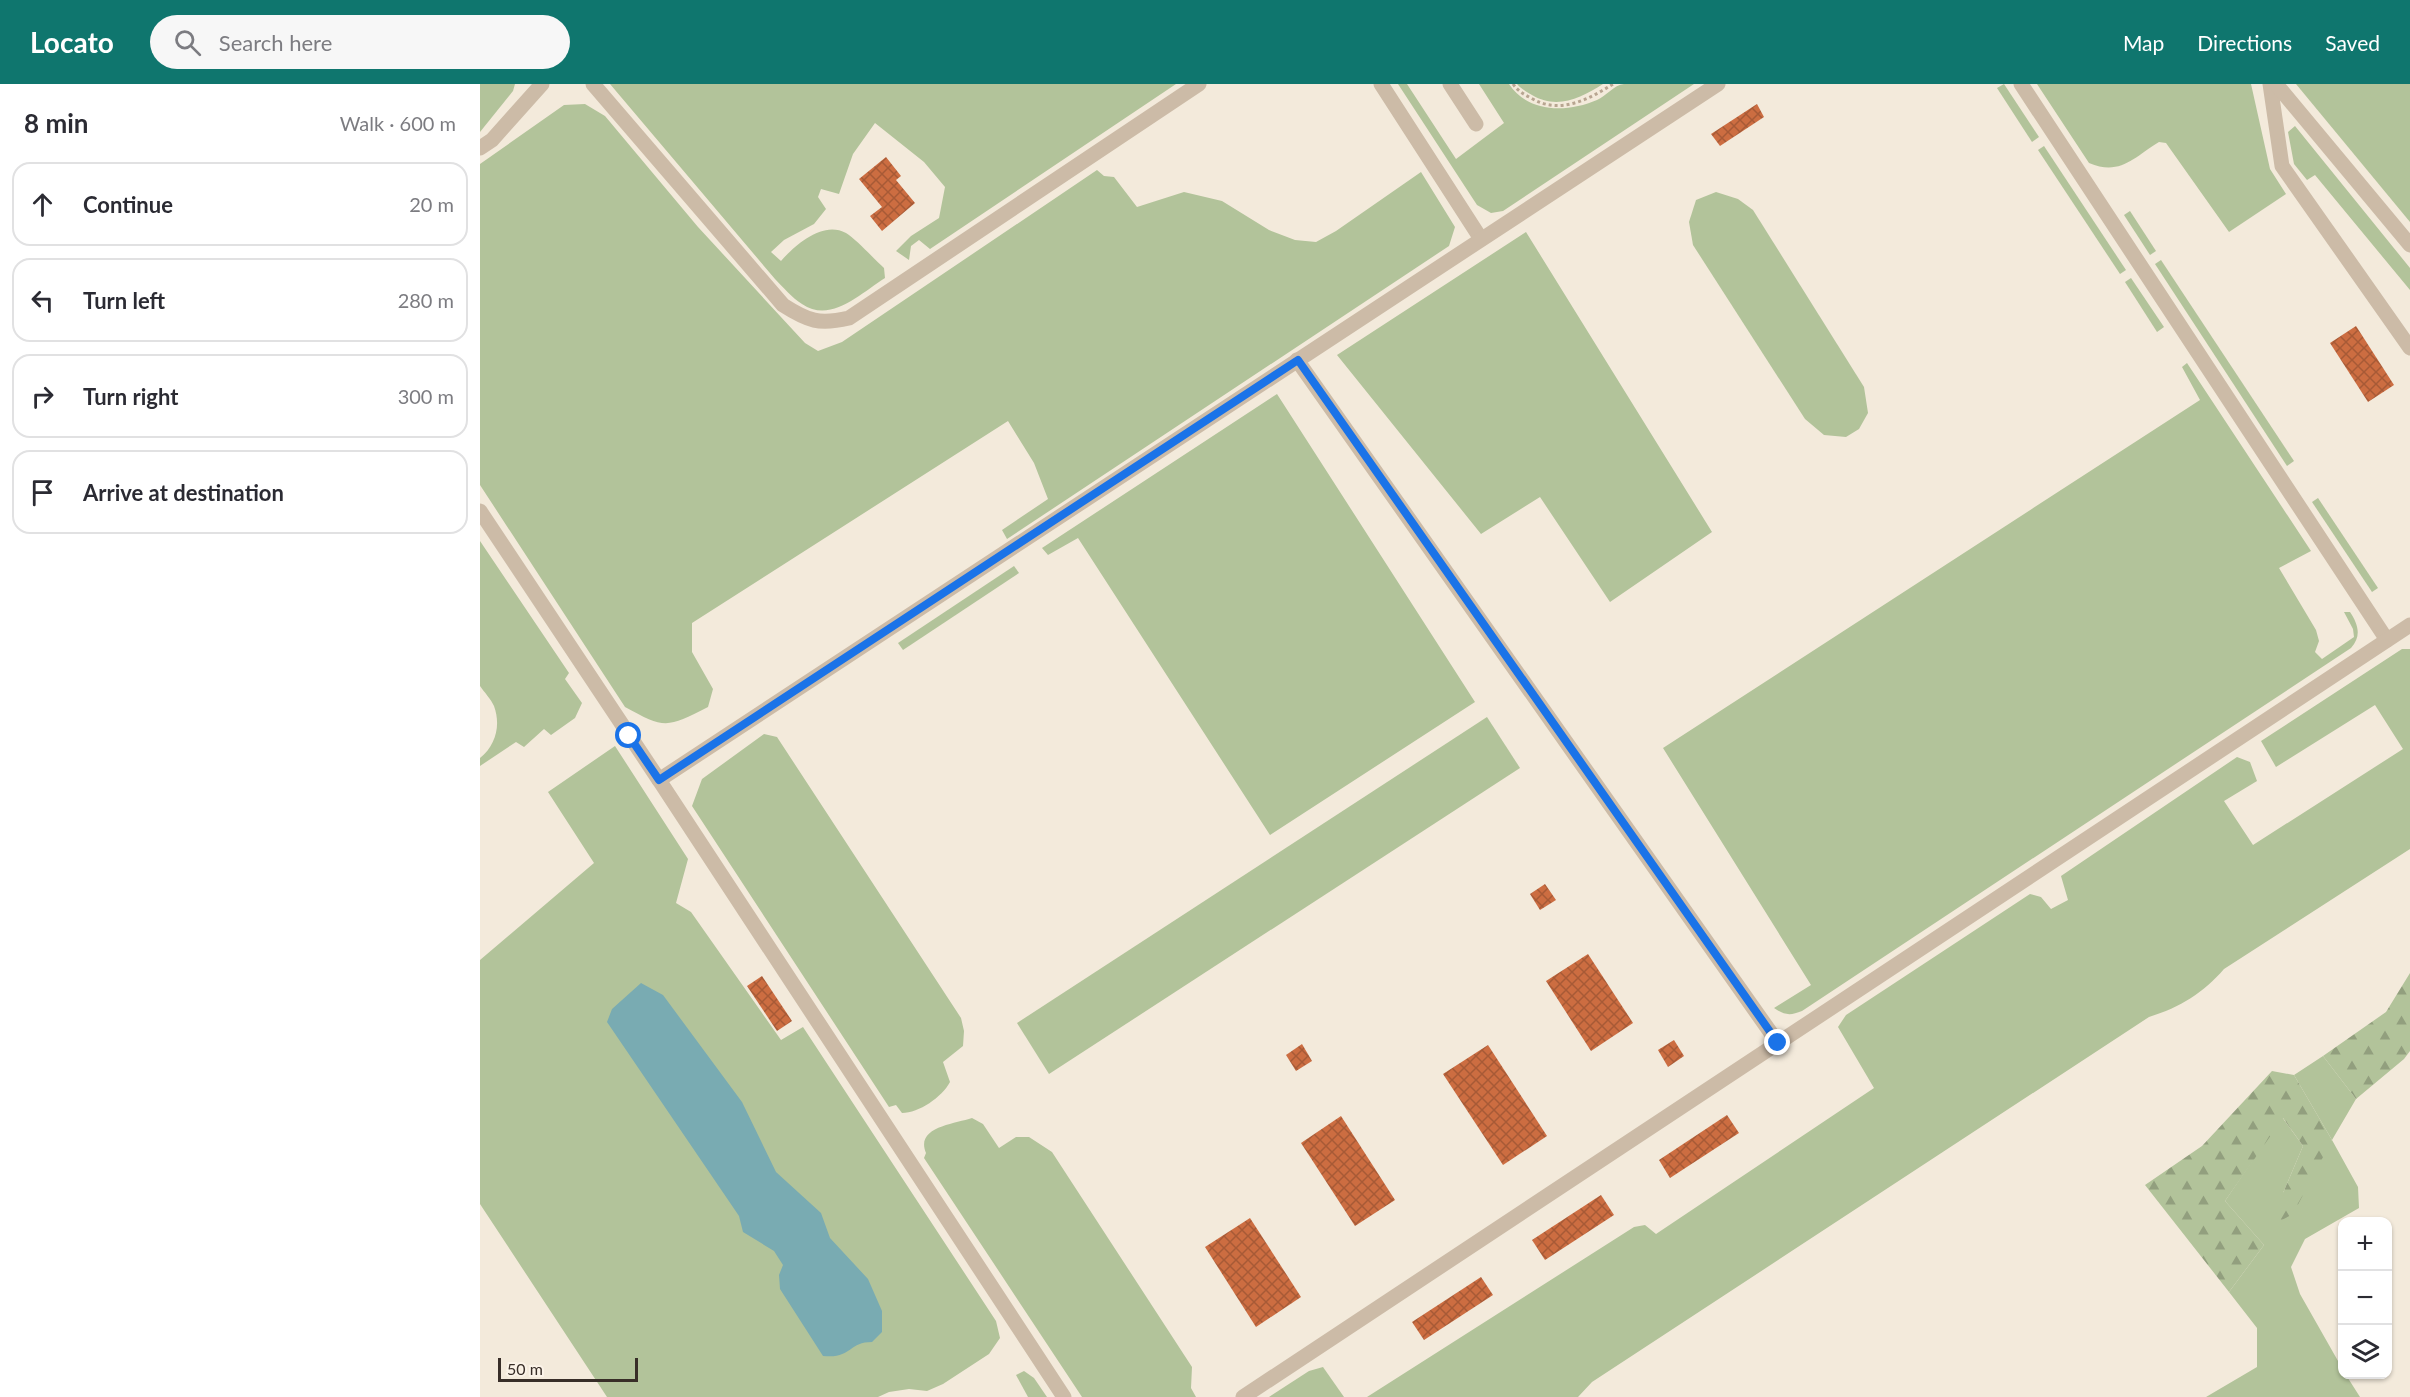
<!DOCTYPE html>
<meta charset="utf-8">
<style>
:root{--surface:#fff;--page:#f7f7f7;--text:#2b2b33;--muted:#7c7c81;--line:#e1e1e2;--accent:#0f766e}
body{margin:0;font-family:Lato,sans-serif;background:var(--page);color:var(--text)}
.controls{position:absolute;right:18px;bottom:18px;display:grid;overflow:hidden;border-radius:12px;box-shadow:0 2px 4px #0004}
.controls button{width:54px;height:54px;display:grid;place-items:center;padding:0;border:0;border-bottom:2px solid var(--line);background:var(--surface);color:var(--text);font:30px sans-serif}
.scale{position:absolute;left:18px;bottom:15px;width:140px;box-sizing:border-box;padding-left:6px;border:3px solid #382e28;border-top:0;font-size:16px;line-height:21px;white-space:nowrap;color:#382e28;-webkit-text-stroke:4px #fbf3e8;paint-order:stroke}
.stop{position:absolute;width:18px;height:18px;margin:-14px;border:4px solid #1a73e8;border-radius:50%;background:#fff}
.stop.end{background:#1a73e8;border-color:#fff;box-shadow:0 2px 6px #0008}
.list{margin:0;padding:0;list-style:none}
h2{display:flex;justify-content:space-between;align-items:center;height:78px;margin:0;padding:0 24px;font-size:26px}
h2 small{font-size:20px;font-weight:400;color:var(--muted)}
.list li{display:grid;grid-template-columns:39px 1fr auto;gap:18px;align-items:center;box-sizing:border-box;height:84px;margin:0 12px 12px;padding:0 12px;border:2px solid var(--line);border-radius:18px}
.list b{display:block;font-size:22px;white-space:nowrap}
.list em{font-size:20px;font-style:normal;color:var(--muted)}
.icon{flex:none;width:33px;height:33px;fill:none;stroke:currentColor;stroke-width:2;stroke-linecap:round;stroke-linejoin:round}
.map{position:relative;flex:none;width:1930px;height:1313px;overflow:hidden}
header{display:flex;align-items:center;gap:36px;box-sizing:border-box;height:84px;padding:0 30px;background:var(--accent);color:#fff}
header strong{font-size:28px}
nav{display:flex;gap:33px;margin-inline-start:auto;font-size:21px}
.search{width:420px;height:54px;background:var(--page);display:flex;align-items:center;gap:15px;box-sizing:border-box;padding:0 21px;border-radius:33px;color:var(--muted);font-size:22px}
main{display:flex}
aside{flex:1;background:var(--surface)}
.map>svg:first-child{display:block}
.green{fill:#b2c39a}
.forest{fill:url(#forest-firs)}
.water{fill:#79abb2}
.building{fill:url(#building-cross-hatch)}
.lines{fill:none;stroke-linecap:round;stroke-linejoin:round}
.path{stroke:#b8a591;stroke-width:3;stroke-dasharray:3 3;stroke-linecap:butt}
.minor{stroke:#ccbba7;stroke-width:15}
.route{stroke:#1a73e8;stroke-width:8}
</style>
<header>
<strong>Locato</strong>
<div class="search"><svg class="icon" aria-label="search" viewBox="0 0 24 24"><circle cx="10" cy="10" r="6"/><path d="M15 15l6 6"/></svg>Search here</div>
<nav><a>Map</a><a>Directions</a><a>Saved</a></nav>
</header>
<main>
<aside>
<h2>8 min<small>Walk · 600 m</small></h2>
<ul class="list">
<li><svg class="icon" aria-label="ahead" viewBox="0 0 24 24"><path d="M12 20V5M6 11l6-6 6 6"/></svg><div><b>Continue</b></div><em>20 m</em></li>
<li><svg class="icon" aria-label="left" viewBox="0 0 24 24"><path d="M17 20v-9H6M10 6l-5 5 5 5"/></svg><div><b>Turn left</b></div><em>280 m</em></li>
<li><svg class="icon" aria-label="right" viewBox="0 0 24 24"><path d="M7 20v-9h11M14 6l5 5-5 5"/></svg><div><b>Turn right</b></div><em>300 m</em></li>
<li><svg class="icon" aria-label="arrive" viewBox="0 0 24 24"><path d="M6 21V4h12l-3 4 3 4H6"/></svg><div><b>Arrive at destination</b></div></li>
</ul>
</aside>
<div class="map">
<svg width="1930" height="1313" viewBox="0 0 1930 1313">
<defs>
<pattern id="forest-firs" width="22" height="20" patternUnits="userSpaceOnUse" patternTransform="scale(1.5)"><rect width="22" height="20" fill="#b2c39a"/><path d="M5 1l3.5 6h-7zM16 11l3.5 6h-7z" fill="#929f7e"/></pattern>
<pattern id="building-cross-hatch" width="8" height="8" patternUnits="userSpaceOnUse" patternTransform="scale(1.5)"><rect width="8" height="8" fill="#cc6d41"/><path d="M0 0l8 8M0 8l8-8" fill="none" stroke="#a75a36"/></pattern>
</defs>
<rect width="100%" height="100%" fill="#f3eadb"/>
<g class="green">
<path d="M 0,0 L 35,0 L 33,7 L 0,48 Z"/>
<path d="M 130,0 L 696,0 L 450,165 L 439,156 L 431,162 L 429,176 L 416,167 L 431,152 L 459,134 L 465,103 L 444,78 L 395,39 L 373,70 L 359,110 L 341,105 L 338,113 L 346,125 L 334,140 L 304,156 L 291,168 L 301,177 C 315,161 343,136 366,149 C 376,155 394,175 404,184 L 405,194 C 381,209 351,240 322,220 C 312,214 303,203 295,195 Z"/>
<path d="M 918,0 L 927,0 L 976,75 L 1024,39 L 999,0 L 1029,0 C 1048,29 1087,29 1117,16 C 1126,12 1134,1 1144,0 C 1166,0 1191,0 1214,0 L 1023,127 L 1011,129 L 997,121 Z"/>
<path d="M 1037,0 L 1123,0 C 1101,14 1077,26 1052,11 C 1047,8 1041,5 1037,0 Z"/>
<path d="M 1524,0 L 1559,53 L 1552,58 L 1517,4 Z"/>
<path d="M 1557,0 L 1771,0 L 1790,85 L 1806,110 L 1749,148 L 1686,59 L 1679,58 C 1653,74 1640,92 1609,79 Z"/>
<path d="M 1816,0 L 1930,0 L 1930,138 Z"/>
<path d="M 105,20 L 125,32 L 218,143 L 325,259 L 338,267 L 362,258 L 617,86 L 624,92 L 634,93 L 657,123 L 704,108 L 742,117 L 789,146 L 815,156 L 836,158 L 856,147 L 941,88 L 975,143 L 969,162 L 527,455 L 522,446 L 568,415 L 554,379 L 528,337 L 212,539 L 212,568 L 233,605 L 228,623 C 187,644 185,645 145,623 L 0,401 L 0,80 L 84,21 Z"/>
<path d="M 1815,42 L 1930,184 L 1930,206 L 1835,91 L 1827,96 L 1814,80 L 1808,48 Z"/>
<path d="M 1564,62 L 1646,186 L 1640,190 L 1558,66 Z"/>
<path d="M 1236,108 L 1258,115 L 1273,126 L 1384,303 L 1388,329 L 1379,345 L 1366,353 L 1344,351 L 1325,335 L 1213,161 L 1209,138 L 1216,116 Z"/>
<path d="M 1650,127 L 1676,167 L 1670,171 L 1644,131 Z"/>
<path d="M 1046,148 L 1232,448 L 1130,518 L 1060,413 L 1001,450 L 857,271 Z"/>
<path d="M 1681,176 L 1814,377 L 1807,382 L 1675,180 Z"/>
<path d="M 1651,194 L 1684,243 L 1677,248 L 1645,198 Z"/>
<path d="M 1707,279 L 1831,467 L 1799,484 L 1836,546 L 1839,557 L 1835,568 L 1842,575 L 1874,553 L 1873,545 L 1864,528 L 1870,528 C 1878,540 1882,552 1871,564 L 1322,927 C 1310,932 1304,931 1294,924 L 1331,901 L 1183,664 L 1720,316 L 1702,283 Z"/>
<path d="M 797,310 L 995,618 L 790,751 L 598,454 L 568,471 L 562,464 Z"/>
<path d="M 1838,414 L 1898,504 L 1892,508 L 1832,418 Z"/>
<path d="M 0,457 L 89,589 L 85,595 L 102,619 L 95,634 L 71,651 L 64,645 L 44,663 L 36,658 L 0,682 L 0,674 C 16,661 21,641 14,622 C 11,615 4,608 0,602 Z"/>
<path d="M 534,482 L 539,489 L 423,566 L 418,559 Z"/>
<path d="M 1922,565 L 1930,565 L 1930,765 L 1744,885 C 1723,909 1701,923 1669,933 L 1112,1298 L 1098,1313 L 887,1313 L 1154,1143 L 1165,1141 L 1176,1150 L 1394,1004 L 1358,943 L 1366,931 L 1550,810 L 1561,813 L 1571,825 L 1588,816 L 1581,792 L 1757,673 L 1770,678 L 1777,697 L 1744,717 L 1773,761 L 1923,665 L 1895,621 L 1796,683 L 1781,657 Z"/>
<path d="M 1007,633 L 1040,684 L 569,990 L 537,939 Z"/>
<path d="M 284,650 L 297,653 L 481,934 L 484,947 L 483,962 L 463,978 L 470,998 C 462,1013 439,1029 422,1029 L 416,1021 L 409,1023 L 212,722 L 222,695 Z"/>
<path d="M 135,662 L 208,775 L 196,819 L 211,828 L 301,956 L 323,943 L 516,1237 L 520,1254 L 509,1270 L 463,1300 L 447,1307 L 429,1305 L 409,1308 L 398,1313 L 127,1313 L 0,1120 L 0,876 L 114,779 L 68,708 Z"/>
<path d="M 1843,972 L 1876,1015 L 1852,1056 L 1878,1103 L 1879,1124 L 1825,1155 L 1811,1183 L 1820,1210 L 1862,1284 L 1862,1290 L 1866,1291 L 1880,1313 L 1726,1313 L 1777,1283 L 1777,1244 L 1749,1208 L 1784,1161 L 1745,1117 L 1802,1033 L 1823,1062 L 1803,1109 L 1852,1056 L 1814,991 Z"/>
<path d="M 492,1034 L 503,1040 L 519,1064 L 536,1053 L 549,1053 L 572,1068 L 712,1283 L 711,1304 L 716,1313 L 602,1313 L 444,1074 L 446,1069 C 435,1043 474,1040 492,1034 Z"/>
<path d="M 843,1283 L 864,1313 L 789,1313 L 829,1287 Z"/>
<path d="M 544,1287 L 554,1294 L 567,1313 L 548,1313 L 536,1291 Z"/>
</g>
<g class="forest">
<path d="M 1930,889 L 1930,967 L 1924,975 L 1876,1015 L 1843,972 L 1906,928 Z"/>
<path d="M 1792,987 L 1814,991 L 1852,1056 L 1813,1130 L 1800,1137 L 1803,1109 L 1823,1062 L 1803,1034 L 1745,1117 L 1784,1161 L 1749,1208 L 1665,1101 L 1722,1062 Z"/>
</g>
<path class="water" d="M 161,899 L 183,911 L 262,1018 L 296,1088 L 341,1129 L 350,1154 L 388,1195 L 402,1227 L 402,1248 L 392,1258 C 368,1258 372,1275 343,1272 L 300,1205 L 299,1191 L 303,1181 L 294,1167 L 263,1148 L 259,1132 L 127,938 L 132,925 Z"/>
<g class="building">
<path d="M 1277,20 L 1284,33 L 1240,62 L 1231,50 Z"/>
<path d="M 406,73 L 421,92 L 416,96 L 435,119 L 402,147 L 390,132 L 402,123 L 379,95 Z"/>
<path d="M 1876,242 L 1914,301 L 1888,318 L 1850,259 Z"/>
<path d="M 1065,800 L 1076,816 L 1060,826 L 1050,810 Z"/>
<path d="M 1108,870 L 1153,939 L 1111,967 L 1066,897 Z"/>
<path d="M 282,892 L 312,937 L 297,947 L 267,902 Z"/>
<path d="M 1194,956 L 1204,972 L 1188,983 L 1178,966 Z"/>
<path d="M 822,960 L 832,977 L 816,987 L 806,971 Z"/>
<path d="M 1008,961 L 1067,1052 L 1023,1081 L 963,990 Z"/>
<path d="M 1247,1031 L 1259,1049 L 1190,1094 L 1179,1076 Z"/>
<path d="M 861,1032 L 915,1116 L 875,1142 L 821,1059 Z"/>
<path d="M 1121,1111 L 1134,1131 L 1065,1176 L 1052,1156 Z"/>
<path d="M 770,1134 L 821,1213 L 776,1243 L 725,1163 Z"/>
<path d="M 1001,1193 L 1013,1211 L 944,1256 L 932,1238 Z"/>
</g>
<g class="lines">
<path class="path" d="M 1033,0 C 1038,7 1043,10 1051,14 C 1079,31 1108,16 1133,0"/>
<g class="minor">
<path d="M 113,0 L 303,221 C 328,237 339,241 369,234 L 719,0"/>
<path d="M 901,0 L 1001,155"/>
<path d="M 970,0 L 996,40"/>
<path d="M 1541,0 L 1907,556"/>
<path d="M 1790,0 L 1802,82 L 1930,264"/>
<path d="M 1796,0 L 1930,161"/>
<path d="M 0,64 L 12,56 L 62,0"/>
<path d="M 817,276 L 1298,959"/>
<path d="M 0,427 L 179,696 L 1238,0"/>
<path d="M 179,696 L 584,1313"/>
<path d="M 763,1313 L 1930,541"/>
</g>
</g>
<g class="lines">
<path class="route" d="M 149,652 L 179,696 L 818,276 L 1298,959"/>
</g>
</svg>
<div class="controls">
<button>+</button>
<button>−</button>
<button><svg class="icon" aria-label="layers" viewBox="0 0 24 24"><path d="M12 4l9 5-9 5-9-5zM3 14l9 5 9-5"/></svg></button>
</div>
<div class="scale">50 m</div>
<div class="stop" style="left:149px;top:652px"></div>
<div class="stop end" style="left:1298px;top:959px"></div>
</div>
</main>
